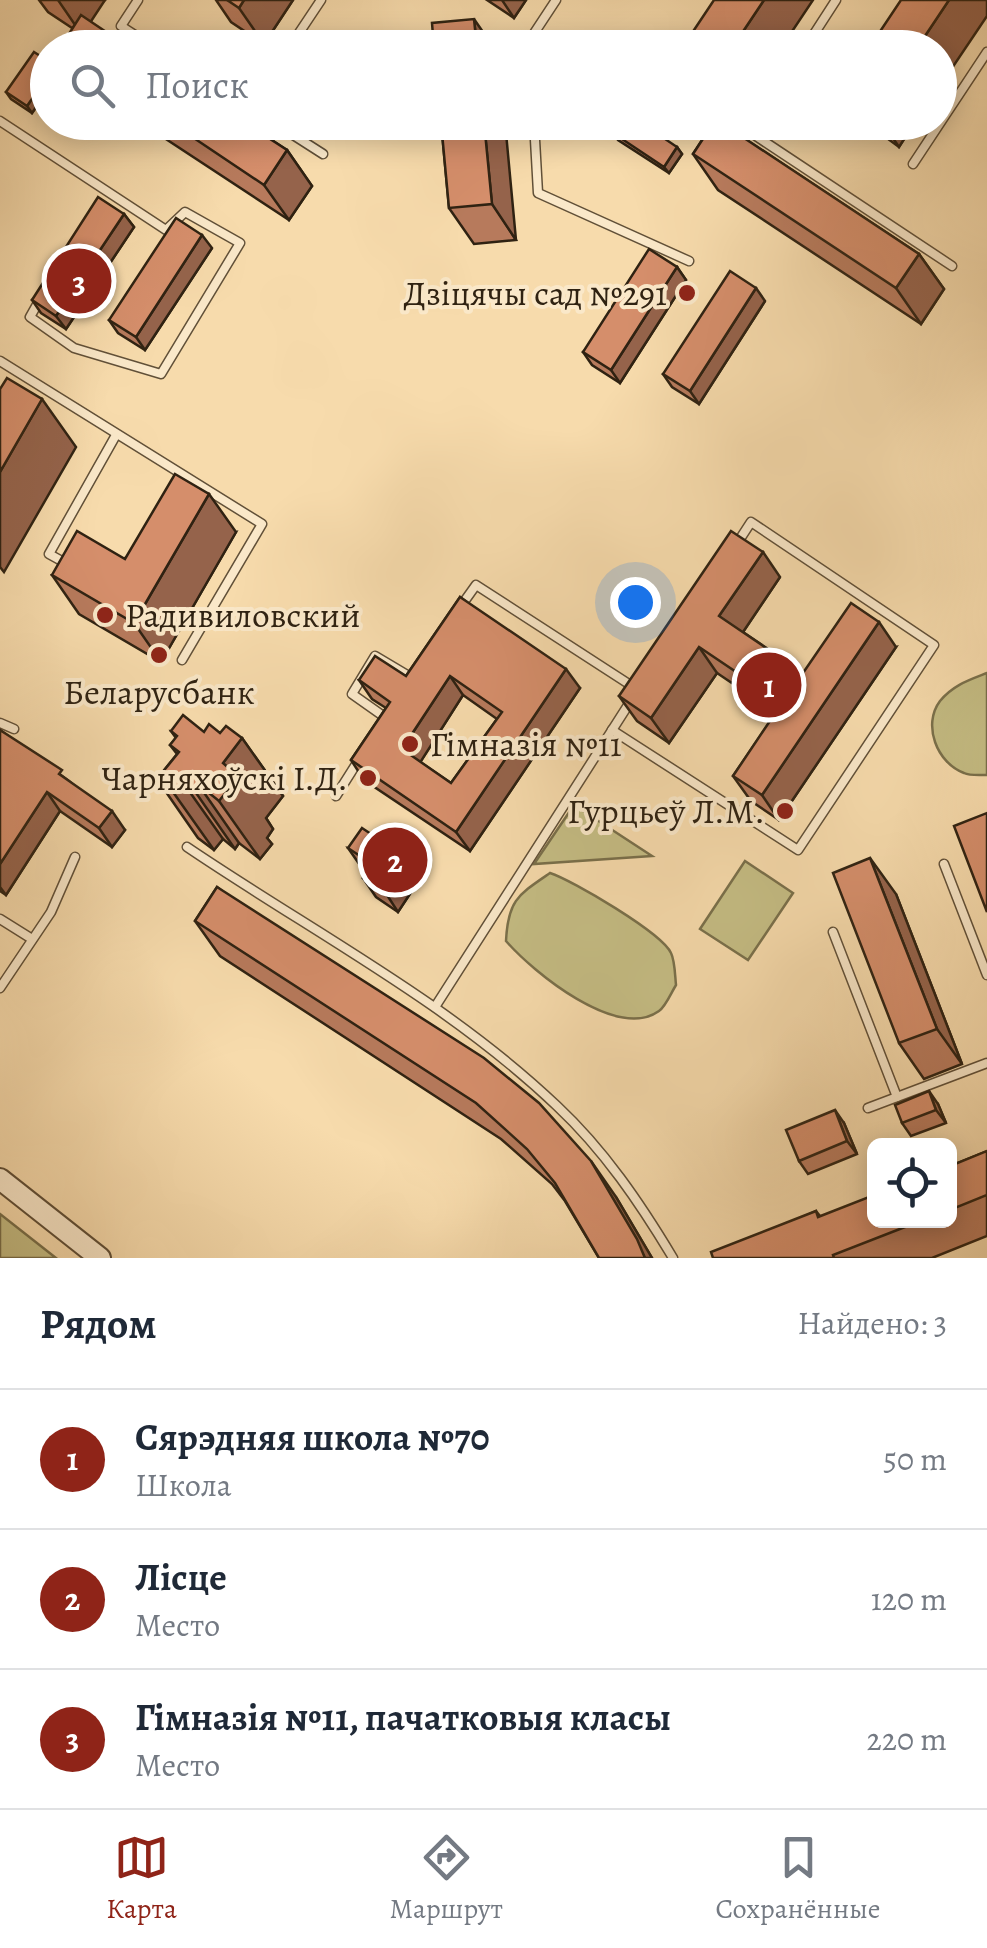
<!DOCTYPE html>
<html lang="ru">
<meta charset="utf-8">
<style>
:root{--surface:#fff;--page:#f6f6f7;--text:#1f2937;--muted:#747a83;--line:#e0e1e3;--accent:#8f2418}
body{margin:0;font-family:Alegreya,serif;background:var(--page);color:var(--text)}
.controls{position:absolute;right:30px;bottom:30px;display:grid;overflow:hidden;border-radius:15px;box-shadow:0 5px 25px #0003}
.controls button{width:90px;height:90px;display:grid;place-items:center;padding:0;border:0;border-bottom:2px solid var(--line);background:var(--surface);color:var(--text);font:50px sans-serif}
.you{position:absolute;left:635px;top:602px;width:35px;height:35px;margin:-25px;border:8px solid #fff;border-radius:50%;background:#1a73e8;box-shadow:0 0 0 15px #1a73e833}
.badge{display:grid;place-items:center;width:65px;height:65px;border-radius:50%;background:var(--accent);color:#fff;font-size:32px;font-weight:700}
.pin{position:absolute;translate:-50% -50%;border:5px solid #fff;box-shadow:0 2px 10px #0006}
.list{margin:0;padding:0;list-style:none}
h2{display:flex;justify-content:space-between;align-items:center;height:130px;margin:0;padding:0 40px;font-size:42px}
h2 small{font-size:32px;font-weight:400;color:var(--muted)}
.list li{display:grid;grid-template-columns:65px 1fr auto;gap:30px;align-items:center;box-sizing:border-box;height:140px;padding:0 40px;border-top:2px solid var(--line)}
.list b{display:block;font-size:38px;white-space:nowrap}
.list p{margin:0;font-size:32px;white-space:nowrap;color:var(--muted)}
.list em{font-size:32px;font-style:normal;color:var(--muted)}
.icon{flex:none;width:55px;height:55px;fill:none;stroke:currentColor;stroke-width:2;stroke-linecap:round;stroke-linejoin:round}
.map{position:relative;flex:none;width:987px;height:1258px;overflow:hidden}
.search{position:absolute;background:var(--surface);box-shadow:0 5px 25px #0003;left:30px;right:30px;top:30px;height:110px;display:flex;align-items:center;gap:25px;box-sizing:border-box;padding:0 35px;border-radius:55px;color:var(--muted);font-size:38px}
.sheet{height:550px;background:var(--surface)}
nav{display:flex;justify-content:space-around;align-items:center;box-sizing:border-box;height:140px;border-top:2px solid var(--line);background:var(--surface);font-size:28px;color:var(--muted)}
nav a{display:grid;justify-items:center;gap:5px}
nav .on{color:var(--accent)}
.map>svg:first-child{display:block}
.green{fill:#c5bd84;stroke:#7a704b;stroke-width:2.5}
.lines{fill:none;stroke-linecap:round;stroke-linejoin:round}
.service-casing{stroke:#615038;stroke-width:11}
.tertiary-casing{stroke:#615038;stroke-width:24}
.service{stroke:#fae8c9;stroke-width:8}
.tertiary{stroke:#fae8c9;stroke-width:20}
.wall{fill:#b77a5c;stroke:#2f2212;stroke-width:2.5;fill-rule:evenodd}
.shaded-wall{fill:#95634b;stroke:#2f2212;stroke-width:2.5}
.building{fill:#d58e6b;stroke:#2f2212;stroke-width:2.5;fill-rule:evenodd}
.poi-dot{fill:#8f2418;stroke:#fae8c9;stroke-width:4}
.labels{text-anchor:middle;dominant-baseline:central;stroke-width:8;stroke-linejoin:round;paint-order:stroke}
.poi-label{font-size:35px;fill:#2f2212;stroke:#fae8c9;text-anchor:end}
</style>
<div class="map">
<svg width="987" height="1258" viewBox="0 0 987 1258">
<rect width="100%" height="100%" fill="#f7dbac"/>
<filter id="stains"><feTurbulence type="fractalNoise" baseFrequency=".002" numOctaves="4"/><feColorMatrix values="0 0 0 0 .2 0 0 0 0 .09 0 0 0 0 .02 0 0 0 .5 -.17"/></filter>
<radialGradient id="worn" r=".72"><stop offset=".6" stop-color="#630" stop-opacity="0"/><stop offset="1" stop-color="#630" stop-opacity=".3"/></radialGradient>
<g class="green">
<path d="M 987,673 L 987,775 C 980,775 970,776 964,773 C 937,763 922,725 940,701 C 953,685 969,680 987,673 Z"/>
<path d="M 574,805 L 652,856 L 534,864 Z"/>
<path d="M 745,861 L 793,893 L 748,960 L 700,929 Z"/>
<path d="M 550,873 C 572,880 662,933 671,953 C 675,961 675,976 676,985 C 671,993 666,1006 659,1011 C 617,1041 533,972 506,941 C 508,900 518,895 550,873 Z"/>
<path d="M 0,1214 L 56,1258 L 0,1258 Z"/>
</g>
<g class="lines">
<g class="service-casing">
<g id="service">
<path d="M 138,0 L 121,26 L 155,48"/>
<path d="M 289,48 L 321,0"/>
<path d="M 529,48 L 529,41 L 556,0"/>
<path d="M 805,48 L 836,0"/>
<path d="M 0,121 L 166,230 L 185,212 L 240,243 L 161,374 L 74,348 L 30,317 L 39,301"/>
<path d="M 273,122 L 323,154"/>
<path d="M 534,122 L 538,193 L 689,261"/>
<path d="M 757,122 L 750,132 L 952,266"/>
<path d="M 913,164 L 987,52"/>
<path d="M 0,361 L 262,524 L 182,660"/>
<path d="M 69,565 L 49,554 L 116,435"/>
<path d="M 461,606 L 476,585 L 635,688"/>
<path d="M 384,721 L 386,718 L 352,694 L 375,656 L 412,678 L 414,675"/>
<path d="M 0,723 L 14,729"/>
<path d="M 612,730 L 798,850 L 934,645 L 751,522 L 738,542"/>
<path d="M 336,796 L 360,758"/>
<path d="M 187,847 C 311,931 448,1002 557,1106 C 604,1150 640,1203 673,1258"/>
<path d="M 944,864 L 987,975"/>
<path d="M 0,919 L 32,939"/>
<path d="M 833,932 L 897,1097"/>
<path d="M 0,988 L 51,912 L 75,857"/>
<path d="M 435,1007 L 632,699"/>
<path d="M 868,1108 L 987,1063"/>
</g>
</g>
<g class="tertiary-casing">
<path id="tertiary" d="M 0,1179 L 100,1258"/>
</g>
<use href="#service" class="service"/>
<use href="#tertiary" class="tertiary"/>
</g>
<g class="wall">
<path d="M 39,0 L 105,0 L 72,28 L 48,12 Z"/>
<path d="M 216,0 L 293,0 L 264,44 L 231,22 Z"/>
<path d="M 487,0 L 526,0 L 514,18 Z"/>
<path d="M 48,61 L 48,90 L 32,113 L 11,99 L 6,92 Z"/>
<path d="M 140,122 L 244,122 L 287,150 L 312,186 L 289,220 Z"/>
<path d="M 441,122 L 516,240 L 474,244 L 449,208 Z"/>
<path d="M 689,122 L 730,122 L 727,127 L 919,254 L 944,289 L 921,324 L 718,190 L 693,154 L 706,134 Z"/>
<path d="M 865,122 L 915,122 L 899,147 Z"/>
<path d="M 613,133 L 677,147 L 682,154 L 669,173 L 618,140 Z"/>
<path d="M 124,214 L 134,227 L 66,329 L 41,313 L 32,300 Z"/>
<path d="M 212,248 L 145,350 L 118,333 L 109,320 Z"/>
<path d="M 677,267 L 686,280 L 620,383 L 592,365 L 583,352 Z"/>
<path d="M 765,301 L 699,404 L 672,387 L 663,374 Z"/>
<path d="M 236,532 L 161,662 L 79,614 L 52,575 Z"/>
<path d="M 780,577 L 743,632 L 803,673 L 896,647 L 779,820 L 751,801 L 733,776 L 776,713 L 717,673 L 669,743 L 637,721 L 619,696 Z"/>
<path d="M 460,597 L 580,688 L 470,851 L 364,780 L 351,760 L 386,708 L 372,699 L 359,680 L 406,676 ZM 463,695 L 497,719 L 451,783 L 420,762 Z"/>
<path d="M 0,730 L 69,781 L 125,830 L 112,847 L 60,811 L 6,895 L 0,891 Z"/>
<path d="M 171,731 L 220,733 L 242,738 L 283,796 L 266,818 L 273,829 L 267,838 L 272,844 L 260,859 L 239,843 L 235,849 L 223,839 L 214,850 L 198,838 L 157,779 L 177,754 L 170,745 L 176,738 Z"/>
<path d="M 348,848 L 407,858 L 421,877 L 398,912 L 376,897 L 363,878 L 367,871 L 362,868 Z"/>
<path d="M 217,887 L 616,1197 L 652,1258 L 599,1258 L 565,1201 L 552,1184 L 501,1139 L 220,956 L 195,921 Z"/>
<path d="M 896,894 L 962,1064 L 924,1079 L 899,1043 Z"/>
<path d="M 938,1104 L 946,1123 L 911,1136 L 902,1123 Z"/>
<path d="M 844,1123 L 857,1154 L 808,1174 L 799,1161 Z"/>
<path d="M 987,1151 L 987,1236 L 932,1258 L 713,1258 L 816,1211 L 820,1216 L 874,1220 L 950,1220 L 950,1166 Z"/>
</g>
<g class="shaded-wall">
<path d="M 58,0 L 105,0 L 82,35 Z"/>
<path d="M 244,0 L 293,0 L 264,44 L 239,8 Z"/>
<path d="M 502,0 L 526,0 L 514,18 Z"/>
<path d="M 764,0 L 813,0 L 781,48 L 732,48 Z"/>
<path d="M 949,0 L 987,0 L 987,16 L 940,86 L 940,48 L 917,48 Z"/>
<path d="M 474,19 L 494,48 L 477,48 Z"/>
<path d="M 48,76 L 48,90 L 32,113 L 27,106 Z"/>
<path d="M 484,122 L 505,122 L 516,240 L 492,204 Z"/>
<path d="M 704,122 L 730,122 L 717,142 Z"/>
<path d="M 882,122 L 915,122 L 899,147 Z"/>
<path d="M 677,147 L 682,154 L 669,173 L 664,167 Z"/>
<path d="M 287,150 L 312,186 L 289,220 L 264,185 Z"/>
<path d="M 124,214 L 134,227 L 66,329 L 56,316 Z"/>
<path d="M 202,235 L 212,248 L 145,350 L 136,337 Z"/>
<path d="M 919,254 L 944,289 L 921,324 L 896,288 Z"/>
<path d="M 677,267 L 686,280 L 620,383 L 611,370 Z"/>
<path d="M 756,288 L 765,301 L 699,404 L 690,391 Z"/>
<path d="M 42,399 L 76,447 L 4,572 L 0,567 L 0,472 Z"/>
<path d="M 209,494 L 236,532 L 161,662 L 134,623 Z"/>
<path d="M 763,552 L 780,577 L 737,641 L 719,616 Z"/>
<path d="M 879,622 L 896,647 L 779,820 L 762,795 Z"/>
<path d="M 699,647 L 717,673 L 669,743 L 651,718 Z"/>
<path d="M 566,669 L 580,688 L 470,851 L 456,832 Z"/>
<path d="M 450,676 L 463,695 L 416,769 L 402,749 Z"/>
<path d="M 242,738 L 283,796 L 266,818 L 273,829 L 267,838 L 272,844 L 260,859 L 219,801 L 225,781 L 223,763 Z"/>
<path d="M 182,781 L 223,839 L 214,850 L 173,792 Z"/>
<path d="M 198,784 L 239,843 L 235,849 L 194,790 Z"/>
<path d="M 47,792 L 60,811 L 6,895 L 0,887 L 0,864 Z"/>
<path d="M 112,811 L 125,830 L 112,847 L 99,828 Z"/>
<path d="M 407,858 L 421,877 L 398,912 L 385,892 Z"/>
<path d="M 870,858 L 896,894 L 962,1064 L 937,1029 Z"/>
<path d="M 929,1091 L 938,1104 L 946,1123 L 936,1110 Z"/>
<path d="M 835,1110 L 844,1123 L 857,1154 L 847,1141 Z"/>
<path d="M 591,1161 L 616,1197 L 652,1258 L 645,1258 Z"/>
</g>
<g class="building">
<path d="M 227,0 L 244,0 L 239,8 Z"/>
<path d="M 714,0 L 764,0 L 732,48 L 682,48 Z"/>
<path d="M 901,0 L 949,0 L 917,48 L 869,48 Z"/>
<path d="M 81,15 L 130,48 L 60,48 Z"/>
<path d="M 474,19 L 477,48 L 434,48 L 432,23 Z"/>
<path d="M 34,52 L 48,61 L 48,76 L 27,106 L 6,92 Z"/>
<path d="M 170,122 L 244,122 L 287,150 L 264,185 Z"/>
<path d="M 441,122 L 484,122 L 492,204 L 449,208 Z"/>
<path d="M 620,122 L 640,122 L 677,147 L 664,167 L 613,133 Z"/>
<path d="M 714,122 L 720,122 L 919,254 L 896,288 L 693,154 Z"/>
<path d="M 98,197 L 124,214 L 56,316 L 32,300 Z"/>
<path d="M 176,218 L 202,235 L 136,337 L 109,320 Z"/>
<path d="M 649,249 L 677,267 L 611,370 L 583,352 Z"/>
<path d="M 730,271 L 756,288 L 690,391 L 663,374 Z"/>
<path d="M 7,378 L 42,399 L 0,472 L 0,389 Z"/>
<path d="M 175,474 L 209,494 L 134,623 L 52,575 L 77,531 L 125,559 Z"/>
<path d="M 731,531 L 763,552 L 719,616 L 803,673 L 851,603 L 879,622 L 762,795 L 733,776 L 782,703 L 699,647 L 651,718 L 619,696 Z"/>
<path d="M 460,597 L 566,669 L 456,832 L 351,760 L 390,702 L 359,680 L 375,656 L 406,676 ZM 450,676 L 502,712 L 451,783 L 402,749 Z"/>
<path d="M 183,715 L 204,732 L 209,724 L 220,733 L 226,726 L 242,738 L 223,763 L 232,771 L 225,781 L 231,786 L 219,801 L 198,784 L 194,790 L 182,781 L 173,792 L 157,779 L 179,752 L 170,745 L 177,736 L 171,731 Z"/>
<path d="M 0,730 L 62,770 L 59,774 L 112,811 L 99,828 L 47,792 L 0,864 Z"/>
<path d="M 987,813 L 987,912 L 954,826 Z"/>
<path d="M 362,828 L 407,858 L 385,892 L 363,878 L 372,864 L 348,848 Z"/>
<path d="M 870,858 L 937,1029 L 899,1043 L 833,873 Z"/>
<path d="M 217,887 L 484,1058 L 539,1103 L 591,1161 L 637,1239 L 645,1258 L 599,1258 L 555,1183 L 527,1149 L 476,1103 L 195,921 Z"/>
<path d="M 929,1091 L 936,1110 L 902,1123 L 895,1105 Z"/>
<path d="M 835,1110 L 847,1141 L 799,1161 L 786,1130 Z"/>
<path d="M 987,1151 L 987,1195 L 950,1210 L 950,1166 Z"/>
<path d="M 874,1195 L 874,1220 L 923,1220 L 833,1255 L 834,1258 L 713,1258 L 711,1252 L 816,1211 L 818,1217 Z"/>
</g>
<g class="poi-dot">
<circle cx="687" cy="293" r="10"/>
<circle cx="105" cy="615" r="10"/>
<circle cx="159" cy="655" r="10"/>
<circle cx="410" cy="744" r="10"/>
<circle cx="368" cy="778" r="10"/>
<circle cx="785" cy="811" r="10"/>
</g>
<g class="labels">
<g class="poi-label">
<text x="667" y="293">Дзіцячы сад №291</text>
<text x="125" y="615" text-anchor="start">Радивиловский</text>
<text x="159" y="692" text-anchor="middle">Беларусбанк</text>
<text x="430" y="744" text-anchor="start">Гімназія №11</text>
<text x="348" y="778">Чарняхоўскі І.Д.</text>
<text x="765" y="811">Гурцьеў Л.М.</text>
</g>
</g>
<rect width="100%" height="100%" filter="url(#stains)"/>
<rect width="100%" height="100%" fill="url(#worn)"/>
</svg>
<div class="controls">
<button><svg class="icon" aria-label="locate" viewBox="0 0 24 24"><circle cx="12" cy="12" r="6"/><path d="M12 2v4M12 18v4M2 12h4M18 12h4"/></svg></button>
</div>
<div class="you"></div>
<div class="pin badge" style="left:769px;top:685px">1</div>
<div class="pin badge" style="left:395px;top:860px">2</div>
<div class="pin badge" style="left:79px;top:281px">3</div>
<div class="search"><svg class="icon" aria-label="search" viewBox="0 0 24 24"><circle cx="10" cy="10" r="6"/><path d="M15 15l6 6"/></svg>Поиск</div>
</div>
<section class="sheet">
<h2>Рядом<small>Найдено: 3</small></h2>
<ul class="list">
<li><span class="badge">1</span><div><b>Сярэдняя школа №70</b><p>Школа</p></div><em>50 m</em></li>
<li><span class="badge">2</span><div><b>Лісце</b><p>Место</p></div><em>120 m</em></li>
<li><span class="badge">3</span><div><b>Гімназія №11, пачатковыя класы</b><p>Место</p></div><em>220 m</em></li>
</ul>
</section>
<nav>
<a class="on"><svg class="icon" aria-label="map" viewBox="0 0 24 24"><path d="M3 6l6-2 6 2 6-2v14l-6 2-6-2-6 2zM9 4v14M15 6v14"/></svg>Карта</a>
<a><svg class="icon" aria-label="directions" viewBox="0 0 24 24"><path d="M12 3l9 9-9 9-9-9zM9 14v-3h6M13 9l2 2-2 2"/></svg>Маршрут</a>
<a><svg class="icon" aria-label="saved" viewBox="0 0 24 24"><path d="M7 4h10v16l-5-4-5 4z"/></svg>Сохранённые</a>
</nav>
